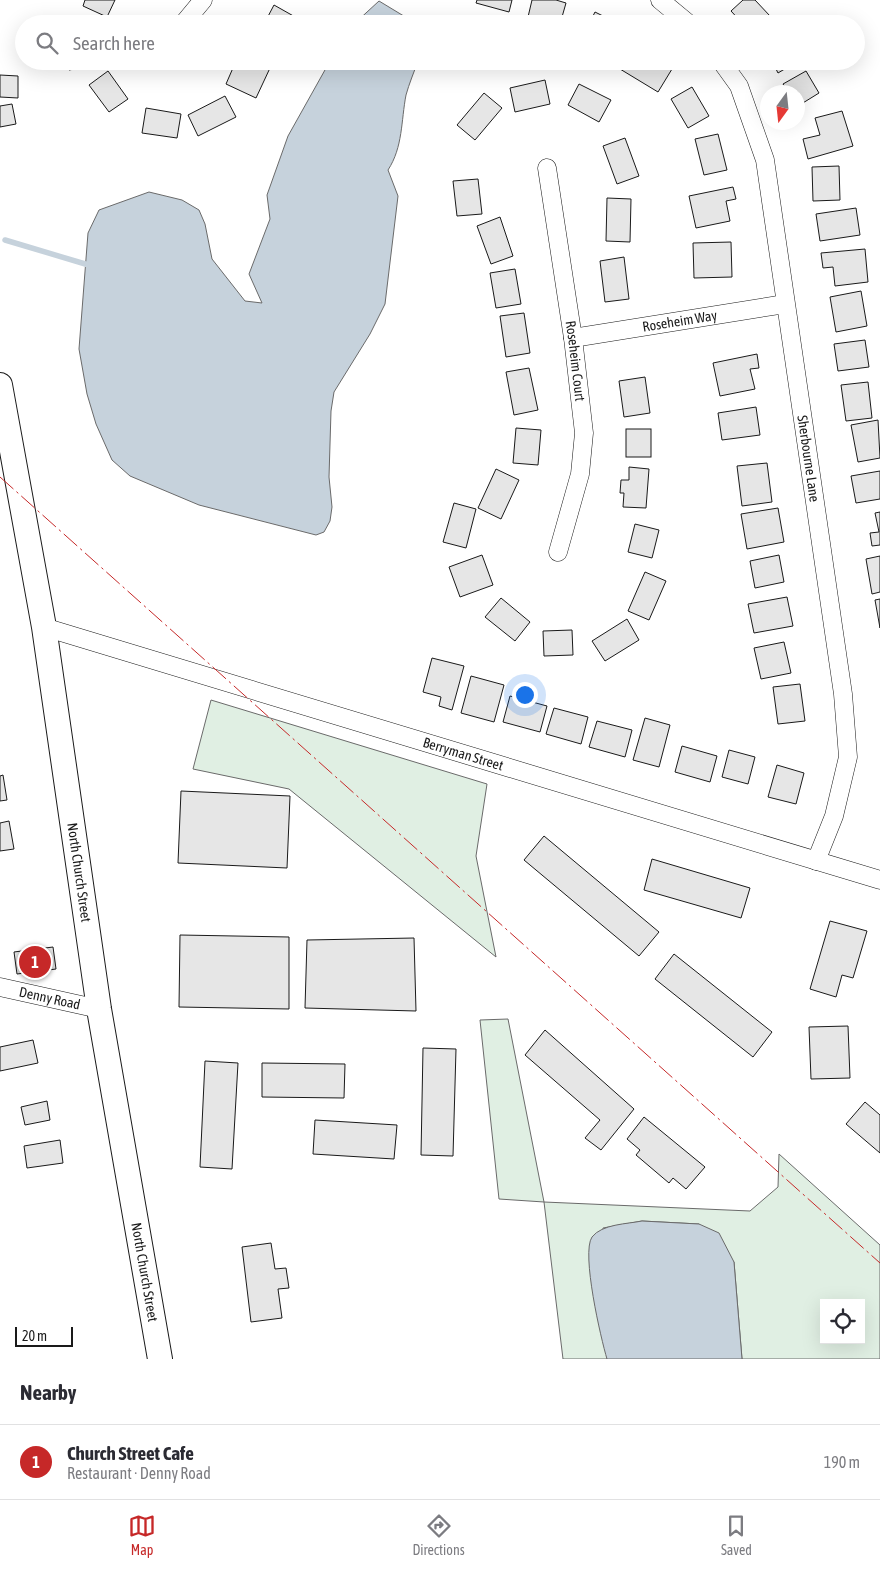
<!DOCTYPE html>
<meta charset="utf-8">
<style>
:root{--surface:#fff;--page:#f7f7f7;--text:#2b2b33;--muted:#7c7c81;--line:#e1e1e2;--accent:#c62828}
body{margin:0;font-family:"Asap Condensed",sans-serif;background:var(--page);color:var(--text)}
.controls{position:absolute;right:15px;bottom:15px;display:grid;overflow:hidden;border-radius:0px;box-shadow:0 5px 20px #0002}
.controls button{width:45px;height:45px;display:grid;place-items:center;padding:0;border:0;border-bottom:1px solid var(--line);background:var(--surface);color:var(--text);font:25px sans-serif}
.compass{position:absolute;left:760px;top:85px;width:45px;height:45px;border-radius:50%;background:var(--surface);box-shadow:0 5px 20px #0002;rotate:195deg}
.scale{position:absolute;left:15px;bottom:12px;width:58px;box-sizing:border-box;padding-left:5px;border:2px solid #1a1a1a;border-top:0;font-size:14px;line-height:18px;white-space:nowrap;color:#1a1a1a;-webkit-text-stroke:4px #fff;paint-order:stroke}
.you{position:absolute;left:524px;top:694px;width:18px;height:18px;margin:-12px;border:4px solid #fff;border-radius:50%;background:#1a73e8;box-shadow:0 0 0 8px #1a73e833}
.badge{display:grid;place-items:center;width:32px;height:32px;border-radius:50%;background:var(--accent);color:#fff;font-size:16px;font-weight:700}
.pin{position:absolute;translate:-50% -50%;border:2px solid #fff;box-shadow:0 1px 5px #0006}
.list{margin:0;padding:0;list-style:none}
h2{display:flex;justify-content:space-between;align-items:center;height:65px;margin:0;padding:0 20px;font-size:21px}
h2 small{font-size:16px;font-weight:400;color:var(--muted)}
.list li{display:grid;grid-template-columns:32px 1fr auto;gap:15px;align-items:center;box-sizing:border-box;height:75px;padding:0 20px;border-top:1px solid var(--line)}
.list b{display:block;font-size:19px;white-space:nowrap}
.list p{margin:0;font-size:16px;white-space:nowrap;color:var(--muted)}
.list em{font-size:16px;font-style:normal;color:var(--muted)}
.icon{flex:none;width:28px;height:28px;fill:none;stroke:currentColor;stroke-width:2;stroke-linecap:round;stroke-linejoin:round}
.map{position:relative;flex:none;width:880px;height:1359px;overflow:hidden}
.search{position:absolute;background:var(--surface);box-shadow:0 5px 20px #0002;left:15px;right:15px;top:15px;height:55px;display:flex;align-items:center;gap:12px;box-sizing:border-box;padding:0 18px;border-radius:28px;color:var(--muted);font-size:19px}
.sheet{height:140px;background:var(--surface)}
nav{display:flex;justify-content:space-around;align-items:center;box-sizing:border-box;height:70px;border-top:1px solid var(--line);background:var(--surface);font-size:14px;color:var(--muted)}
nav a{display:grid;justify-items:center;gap:2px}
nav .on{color:var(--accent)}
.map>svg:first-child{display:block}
.green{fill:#e0efe3;stroke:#6a6a6a;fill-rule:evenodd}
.water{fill:#c6d2dc;stroke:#6a6a6a}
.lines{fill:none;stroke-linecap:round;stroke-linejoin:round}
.stream{stroke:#c6d2dc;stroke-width:5.5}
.building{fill:#e6e6e6;stroke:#1a1a1a}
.minor-casing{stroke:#1a1a1a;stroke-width:19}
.secondary-casing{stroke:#1a1a1a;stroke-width:26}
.minor{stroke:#fff;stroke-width:18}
.secondary{stroke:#fff;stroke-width:24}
.power{stroke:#c62828;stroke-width:1;stroke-dasharray:18 4 2.5 4;stroke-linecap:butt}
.labels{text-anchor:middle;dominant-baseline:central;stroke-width:4;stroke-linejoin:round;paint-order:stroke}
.street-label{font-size:14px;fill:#1a1a1a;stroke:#fff}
</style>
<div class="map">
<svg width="880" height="1359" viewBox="0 0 880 1359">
<rect width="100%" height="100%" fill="#fff"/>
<g class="green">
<path d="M 211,700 L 487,784 L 476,856 L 496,957 L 289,789 L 193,769 Z"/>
<path d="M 508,1019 L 544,1202 L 750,1211 L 778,1187 L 779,1154 L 880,1245 L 880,1359 L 742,1359 L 734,1262 L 699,1224 L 642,1221 L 603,1228 L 607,1359 L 563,1359 L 544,1202 L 499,1199 L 480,1020 ZM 824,1303 L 861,1303 L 861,1340 L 824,1340 Z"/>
</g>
<g class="water">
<path d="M 379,1 L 417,24 L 354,24 Z"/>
<path d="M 330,61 L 418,61 C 414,72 409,84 406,95 C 401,121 403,147 388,170 L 398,196 L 385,304 L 370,334 L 334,392 L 331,411 L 329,477 L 332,507 L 330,521 L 324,532 L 316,535 L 199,505 L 130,476 L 112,460 L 96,424 L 87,394 L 79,349 L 88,233 L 99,210 L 149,192 L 182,200 L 199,210 L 205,224 L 212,259 L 245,301 L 262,303 L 249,274 L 270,219 L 267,195 L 288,136 Z"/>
<path d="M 642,1221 L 699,1224 L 719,1233 L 734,1262 L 742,1359 L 607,1359 C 601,1339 581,1253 592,1237 C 602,1224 627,1224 642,1221 Z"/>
</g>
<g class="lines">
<path class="stream" d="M 5,240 L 92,266"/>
</g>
<g class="building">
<path d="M 85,0 L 115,0 L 107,17 L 83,6 Z"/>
<path d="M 477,0 L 512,0 L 509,12 L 476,3 Z"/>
<path d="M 532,0 L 556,0 L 566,3 L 560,24 L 528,17 Z"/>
<path d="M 743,0 L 755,0 L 770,16 L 761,24 L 743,24 L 731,11 Z"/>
<path d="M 274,5 L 297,18 L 294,24 L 264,24 Z"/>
<path d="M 595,12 L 619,24 L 589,24 Z"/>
<path d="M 67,61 L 96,61 L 96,65 L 69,70 Z"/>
<path d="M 236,61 L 254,61 L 270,68 L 256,98 L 226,84 Z"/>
<path d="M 624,61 L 658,61 L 672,69 L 658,92 L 620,69 Z"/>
<path d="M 772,61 L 798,61 L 778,73 Z"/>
<path d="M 108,71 L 128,99 L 109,112 L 89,85 Z"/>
<path d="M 806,71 L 819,93 L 798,106 L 798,92 L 788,92 L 783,84 Z"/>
<path d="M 0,75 L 18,76 L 18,98 L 0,97 Z"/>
<path d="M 545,80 L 550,104 L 515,112 L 510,88 Z"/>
<path d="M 579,84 L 611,100 L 599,122 L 568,105 Z"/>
<path d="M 692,87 L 709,116 L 688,128 L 671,99 Z"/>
<path d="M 484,93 L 502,108 L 475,140 L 457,125 Z"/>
<path d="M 225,96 L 236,117 L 198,136 L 188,115 Z"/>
<path d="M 12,104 L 16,124 L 0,127 L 0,106 Z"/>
<path d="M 146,108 L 181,114 L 177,138 L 142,133 Z"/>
<path d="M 842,111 L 853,146 L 808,159 L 803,139 L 820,135 L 815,118 Z"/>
<path d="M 718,134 L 727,170 L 704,175 L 695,139 Z"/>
<path d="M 625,138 L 639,176 L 617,184 L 603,146 Z"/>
<path d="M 839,166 L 840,200 L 813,201 L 812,167 Z"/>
<path d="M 478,179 L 482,214 L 457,216 L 453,181 Z"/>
<path d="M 733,187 L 736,199 L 726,201 L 730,221 L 696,228 L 689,196 Z"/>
<path d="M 607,198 L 631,199 L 630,242 L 606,241 Z"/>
<path d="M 856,208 L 860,235 L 820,241 L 816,214 Z"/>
<path d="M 500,217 L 513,256 L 491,264 L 477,226 Z"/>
<path d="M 731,242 L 732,277 L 694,278 L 693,243 Z"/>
<path d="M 865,249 L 868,282 L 835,286 L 833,267 L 823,268 L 821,253 Z"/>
<path d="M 624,257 L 629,299 L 605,302 L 600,261 Z"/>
<path d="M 515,269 L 521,304 L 496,308 L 490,273 Z"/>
<path d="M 861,291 L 867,326 L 836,332 L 830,297 Z"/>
<path d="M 524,313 L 530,353 L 506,357 L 500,316 Z"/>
<path d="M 865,340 L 869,367 L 838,371 L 834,344 Z"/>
<path d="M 757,354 L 759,368 L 750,369 L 755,389 L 720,396 L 713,363 Z"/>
<path d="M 529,368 L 538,410 L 514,415 L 506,372 Z"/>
<path d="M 645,377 L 650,413 L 624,417 L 619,381 Z"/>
<path d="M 868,382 L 872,418 L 846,421 L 841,385 Z"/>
<path d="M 756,407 L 760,435 L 722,440 L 718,413 Z"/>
<path d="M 878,420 L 880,458 L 858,462 L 851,425 Z"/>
<path d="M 516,428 L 541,430 L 538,465 L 513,463 Z"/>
<rect x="626" y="429" width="25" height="28"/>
<path d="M 767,463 L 772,502 L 742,506 L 737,466 Z"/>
<path d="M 629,467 L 649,469 L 646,508 L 623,507 L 624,493 L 620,493 L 621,480 L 629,480 Z"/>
<path d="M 496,469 L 519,480 L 501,519 L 478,508 Z"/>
<path d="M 880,471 L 880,499 L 856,503 L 851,476 Z"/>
<path d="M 454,503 L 476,509 L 466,548 L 443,542 Z"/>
<path d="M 778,508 L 784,542 L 747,549 L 741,514 Z"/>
<path d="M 880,512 L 880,545 L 872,546 L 870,533 L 879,532 L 875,513 Z"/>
<path d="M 635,524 L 659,530 L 652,558 L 628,552 Z"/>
<path d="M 482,555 L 493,585 L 460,597 L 449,567 Z"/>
<path d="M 779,555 L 784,582 L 755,588 L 750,561 Z"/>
<path d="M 880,556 L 880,592 L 872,594 L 866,559 Z"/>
<path d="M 645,572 L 666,581 L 649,620 L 628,611 Z"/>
<path d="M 787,597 L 793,626 L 754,633 L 748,604 Z"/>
<path d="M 501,598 L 530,622 L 515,641 L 485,617 Z"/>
<path d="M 880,599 L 880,628 L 875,600 Z"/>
<path d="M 627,619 L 639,640 L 605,661 L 592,641 Z"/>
<path d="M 572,630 L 573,655 L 544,656 L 543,631 Z"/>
<path d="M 784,642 L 791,673 L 761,679 L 754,648 Z"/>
<path d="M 432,658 L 464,666 L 452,710 L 439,706 L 441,697 L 423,692 Z"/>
<path d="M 471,676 L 504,685 L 494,722 L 461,713 Z"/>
<path d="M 800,684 L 805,721 L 778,724 L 773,687 Z"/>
<path d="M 510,696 L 547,706 L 540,732 L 503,722 Z"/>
<path d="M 554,708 L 588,717 L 581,744 L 546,734 Z"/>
<path d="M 645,718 L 670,725 L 659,767 L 633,760 Z"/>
<path d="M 597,721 L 632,730 L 625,757 L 589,747 Z"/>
<path d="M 682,746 L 717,756 L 710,782 L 675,772 Z"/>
<path d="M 729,750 L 755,757 L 748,784 L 722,777 Z"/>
<path d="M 777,765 L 804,773 L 796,804 L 768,797 Z"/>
<path d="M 3,775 L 7,800 L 0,801 L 0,776 Z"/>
<path d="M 181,791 L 290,796 L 287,868 L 178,863 Z"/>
<path d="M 9,821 L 14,849 L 0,851 L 0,823 Z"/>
<path d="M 544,836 L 659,932 L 639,956 L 524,860 Z"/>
<path d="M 652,859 L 750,888 L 741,918 L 644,890 Z"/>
<path d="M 830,921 L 867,931 L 853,978 L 842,975 L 836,997 L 810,989 Z"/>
<path d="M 180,935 L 289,937 L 289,1009 L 179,1007 Z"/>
<path d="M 414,938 L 416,1011 L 305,1008 L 307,940 Z"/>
<path d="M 53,947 L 56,969 L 17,974 L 14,952 Z"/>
<path d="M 674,954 L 772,1032 L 753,1057 L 655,979 Z"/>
<path d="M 848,1026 L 850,1078 L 811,1079 L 809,1027 Z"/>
<path d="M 545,1030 L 634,1109 L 601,1150 L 585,1138 L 600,1120 L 525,1055 Z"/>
<path d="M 33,1040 L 38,1063 L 0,1071 L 0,1047 Z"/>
<path d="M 423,1048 L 456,1049 L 453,1156 L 421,1155 Z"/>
<path d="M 205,1061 L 238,1063 L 232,1169 L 200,1167 Z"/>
<path d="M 262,1063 L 345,1064 L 344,1098 L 262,1097 Z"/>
<path d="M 47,1101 L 50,1120 L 25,1125 L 21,1107 Z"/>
<path d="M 865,1102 L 880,1115 L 880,1153 L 846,1124 Z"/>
<path d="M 644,1117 L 705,1167 L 686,1189 L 673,1178 L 669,1183 L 636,1155 L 640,1150 L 627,1139 Z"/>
<path d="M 315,1120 L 397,1125 L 394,1159 L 313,1154 Z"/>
<path d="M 60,1140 L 63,1163 L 27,1168 L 24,1146 Z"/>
<path d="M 271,1243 L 275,1269 L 286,1268 L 289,1288 L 278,1289 L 282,1318 L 251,1322 L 242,1247 Z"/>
</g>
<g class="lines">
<g class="minor-casing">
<g id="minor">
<path d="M 660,0 L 689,24"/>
<path d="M 183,24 L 203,0"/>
<path id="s1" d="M 721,61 L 739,86 L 765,160 L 843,694 L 848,757 L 834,816 L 816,861"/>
<path id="s2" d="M 547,168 L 573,338 L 584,433 L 580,474 L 558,552"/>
<path id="s3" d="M 573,338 L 785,304"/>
<path id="s4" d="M 44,627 L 880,880"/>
<path id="s5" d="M 0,987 L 99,1009"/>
</g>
</g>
<g class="secondary-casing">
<g id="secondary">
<path id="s6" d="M 0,385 L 44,627 L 99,1009 L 160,1359"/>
</g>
</g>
<use href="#minor" class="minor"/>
<use href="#secondary" class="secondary"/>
<path class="power" d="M 0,477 L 880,1263"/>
</g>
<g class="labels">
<g class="street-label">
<text stroke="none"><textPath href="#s3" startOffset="108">Roseheim Way</textPath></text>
<text stroke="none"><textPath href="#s2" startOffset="195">Roseheim Court</textPath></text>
<text stroke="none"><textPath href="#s1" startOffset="411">Sherbourne Lane</textPath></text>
<text stroke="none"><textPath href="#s4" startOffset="438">Berryman Street</textPath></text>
<text stroke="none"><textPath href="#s6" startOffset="494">North Church Street</textPath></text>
<text stroke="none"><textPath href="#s5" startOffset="51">Denny Road</textPath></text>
<text stroke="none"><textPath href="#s6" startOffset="899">North Church Street</textPath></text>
</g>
</g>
</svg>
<div class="controls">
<button><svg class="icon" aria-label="locate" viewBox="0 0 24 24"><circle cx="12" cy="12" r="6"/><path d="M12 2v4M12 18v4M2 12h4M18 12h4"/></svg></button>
</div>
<svg class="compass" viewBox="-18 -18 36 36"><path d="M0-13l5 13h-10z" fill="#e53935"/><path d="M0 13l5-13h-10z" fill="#7c7c81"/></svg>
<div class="scale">20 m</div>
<div class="you"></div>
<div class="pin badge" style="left:35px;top:962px">1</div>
<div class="search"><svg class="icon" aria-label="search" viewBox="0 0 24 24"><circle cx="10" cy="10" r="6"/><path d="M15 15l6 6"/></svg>Search here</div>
</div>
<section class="sheet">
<h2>Nearby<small></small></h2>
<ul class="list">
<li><span class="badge">1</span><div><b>Church Street Cafe</b><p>Restaurant · Denny Road</p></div><em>190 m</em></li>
</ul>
</section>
<nav>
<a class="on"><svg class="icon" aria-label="map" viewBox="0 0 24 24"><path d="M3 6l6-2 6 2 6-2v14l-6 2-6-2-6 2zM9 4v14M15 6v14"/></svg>Map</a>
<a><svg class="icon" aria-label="directions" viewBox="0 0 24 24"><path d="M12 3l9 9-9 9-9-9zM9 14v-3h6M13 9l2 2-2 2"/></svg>Directions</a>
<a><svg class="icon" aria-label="saved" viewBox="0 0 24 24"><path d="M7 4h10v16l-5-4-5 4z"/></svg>Saved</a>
</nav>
